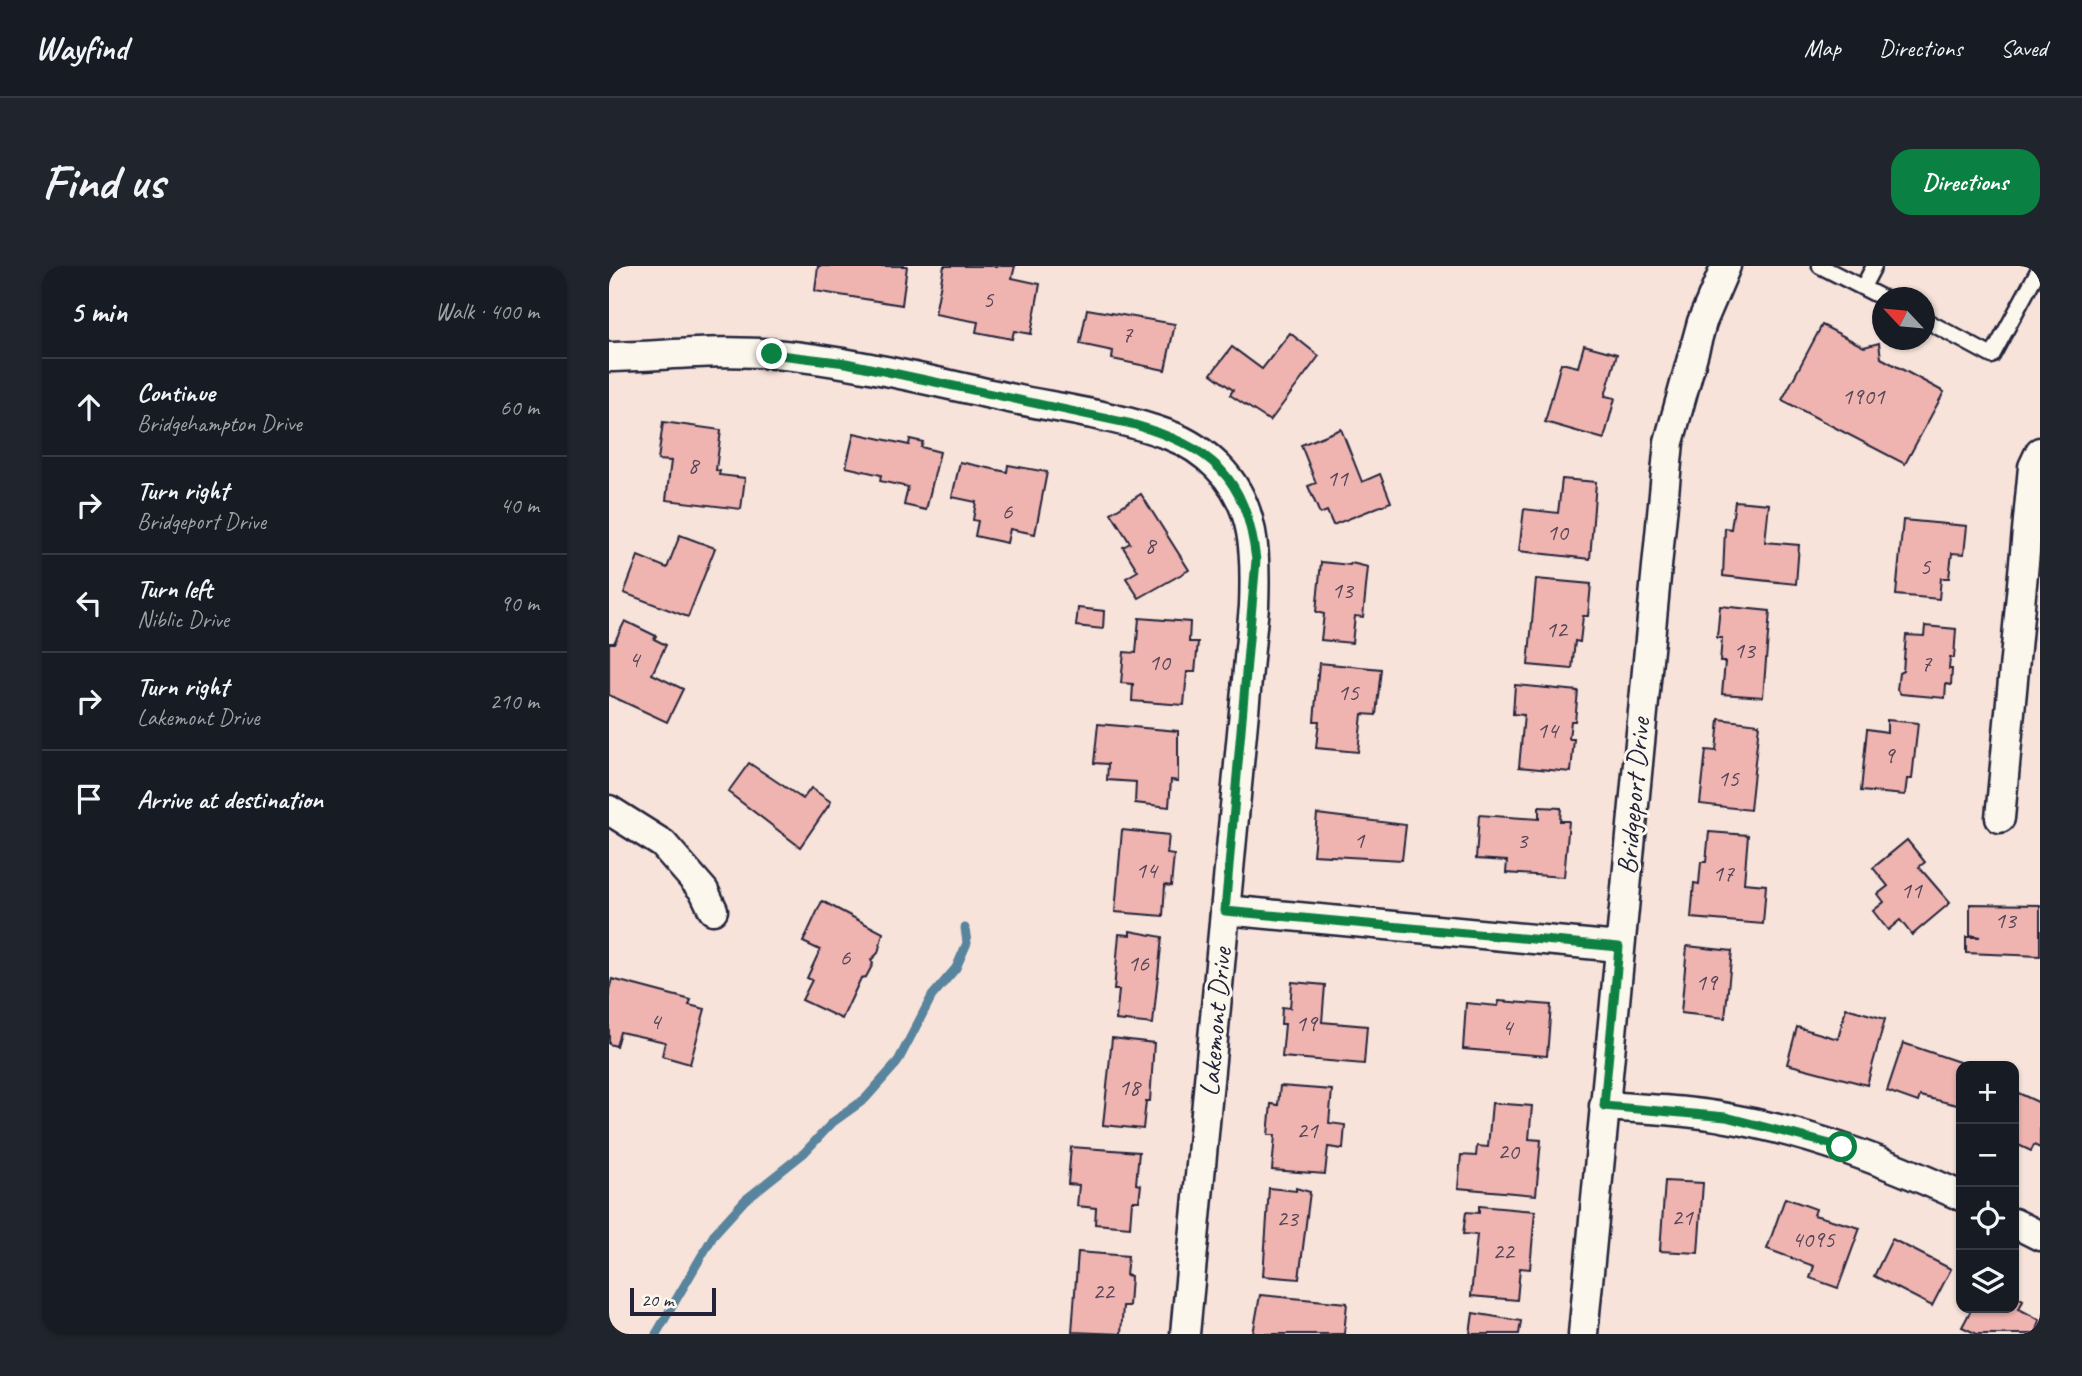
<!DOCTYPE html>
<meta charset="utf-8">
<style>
:root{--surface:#171b24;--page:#20242c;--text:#f1f3f6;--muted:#9ea1a6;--line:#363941;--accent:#0b8043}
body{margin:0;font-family:Caveat,sans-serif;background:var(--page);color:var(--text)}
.controls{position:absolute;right:21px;bottom:21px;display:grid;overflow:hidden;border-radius:14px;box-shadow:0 2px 5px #0004}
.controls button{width:63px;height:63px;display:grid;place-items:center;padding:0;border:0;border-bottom:2px solid var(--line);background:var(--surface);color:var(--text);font:35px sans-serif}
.compass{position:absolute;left:1263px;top:21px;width:63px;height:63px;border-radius:50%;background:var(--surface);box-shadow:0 2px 5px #0004;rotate:296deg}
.scale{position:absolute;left:21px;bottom:18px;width:86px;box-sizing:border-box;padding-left:7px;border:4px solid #22223b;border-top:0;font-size:19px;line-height:24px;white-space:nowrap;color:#22223b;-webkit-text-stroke:5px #fbf7ec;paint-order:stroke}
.stop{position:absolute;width:21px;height:21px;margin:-16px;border:5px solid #0b8043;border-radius:50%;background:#fff}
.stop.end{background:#0b8043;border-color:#fff;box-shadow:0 2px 7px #0008}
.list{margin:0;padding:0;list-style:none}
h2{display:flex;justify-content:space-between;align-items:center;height:91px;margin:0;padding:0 28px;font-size:30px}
h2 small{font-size:23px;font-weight:400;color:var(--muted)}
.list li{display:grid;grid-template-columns:46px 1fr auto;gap:21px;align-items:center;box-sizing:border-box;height:98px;padding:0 28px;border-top:2px solid var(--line)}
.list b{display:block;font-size:26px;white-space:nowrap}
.list p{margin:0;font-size:23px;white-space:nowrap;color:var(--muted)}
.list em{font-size:23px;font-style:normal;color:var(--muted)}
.icon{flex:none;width:38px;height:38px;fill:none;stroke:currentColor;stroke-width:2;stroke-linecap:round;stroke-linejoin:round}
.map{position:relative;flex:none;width:1431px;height:1068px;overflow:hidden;border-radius:21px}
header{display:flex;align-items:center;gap:42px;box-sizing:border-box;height:98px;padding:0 35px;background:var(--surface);border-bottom:2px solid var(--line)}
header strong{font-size:33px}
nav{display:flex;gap:38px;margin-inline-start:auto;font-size:24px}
.intro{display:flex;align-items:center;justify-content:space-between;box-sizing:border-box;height:168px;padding:0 42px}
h1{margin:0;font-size:49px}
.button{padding:18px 32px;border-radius:21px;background:var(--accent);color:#fff;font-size:24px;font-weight:700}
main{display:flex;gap:42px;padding:0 42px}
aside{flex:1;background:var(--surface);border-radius:21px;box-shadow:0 2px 5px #0004}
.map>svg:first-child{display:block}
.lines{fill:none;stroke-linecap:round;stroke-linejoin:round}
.stream{stroke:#59849d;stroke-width:9}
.building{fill:#efb4b0;stroke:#22223b;stroke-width:2}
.service-casing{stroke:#22223b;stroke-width:19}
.minor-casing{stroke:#22223b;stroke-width:33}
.service{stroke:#fbf7ec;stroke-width:14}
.minor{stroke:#fbf7ec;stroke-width:28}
.route{stroke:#0b8043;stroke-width:9}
.labels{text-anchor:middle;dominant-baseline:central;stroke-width:6;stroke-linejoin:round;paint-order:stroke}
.number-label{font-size:24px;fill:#554658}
.street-label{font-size:28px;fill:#22223b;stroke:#fbf7ec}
</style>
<header>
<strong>Wayfind</strong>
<nav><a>Map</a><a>Directions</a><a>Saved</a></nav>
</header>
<div class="intro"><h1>Find us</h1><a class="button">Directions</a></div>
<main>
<aside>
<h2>5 min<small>Walk · 400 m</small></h2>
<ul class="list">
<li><svg class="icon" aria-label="ahead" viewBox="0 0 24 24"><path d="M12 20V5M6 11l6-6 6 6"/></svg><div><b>Continue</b><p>Bridgehampton Drive</p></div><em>60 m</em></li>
<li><svg class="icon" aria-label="right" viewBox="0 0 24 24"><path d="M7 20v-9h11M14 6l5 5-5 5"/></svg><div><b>Turn right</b><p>Bridgeport Drive</p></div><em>40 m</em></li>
<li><svg class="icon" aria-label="left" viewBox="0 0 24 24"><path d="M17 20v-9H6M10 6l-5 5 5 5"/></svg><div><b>Turn left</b><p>Niblic Drive</p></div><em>90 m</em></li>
<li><svg class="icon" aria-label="right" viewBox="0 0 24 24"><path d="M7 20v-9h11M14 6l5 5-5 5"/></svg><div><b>Turn right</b><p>Lakemont Drive</p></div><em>210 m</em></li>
<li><svg class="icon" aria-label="arrive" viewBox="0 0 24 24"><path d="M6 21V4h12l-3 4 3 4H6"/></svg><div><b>Arrive at destination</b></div></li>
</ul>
</aside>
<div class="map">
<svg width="1431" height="1068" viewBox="0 0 1431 1068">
<rect width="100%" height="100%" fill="#f7e3da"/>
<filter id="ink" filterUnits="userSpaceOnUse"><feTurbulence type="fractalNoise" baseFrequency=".0143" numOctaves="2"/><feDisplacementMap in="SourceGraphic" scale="14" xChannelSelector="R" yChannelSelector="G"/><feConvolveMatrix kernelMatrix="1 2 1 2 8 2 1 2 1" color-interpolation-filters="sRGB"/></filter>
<g filter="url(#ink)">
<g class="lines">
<path class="stream" d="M 47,1068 L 106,967 L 136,934 L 195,887 L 224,856 L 256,833 L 288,797 L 323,730 L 347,702 L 358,677 L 356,662"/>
</g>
<g class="building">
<path d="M 209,0 L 298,0 L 293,39 L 206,25 Z"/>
<path d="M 335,0 L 406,0 L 403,12 L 431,18 L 422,68 L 405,65 L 403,73 L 367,66 L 369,56 L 326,48 Z"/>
<path d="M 478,43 L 566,58 L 556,104 L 503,93 L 504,85 L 471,78 Z"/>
<path d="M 1213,59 L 1255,81 L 1270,77 L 1272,92 L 1335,126 L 1296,198 L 1173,134 Z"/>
<path d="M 681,67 L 710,90 L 661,155 L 621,129 L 624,124 L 602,108 L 623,81 L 653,103 Z"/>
<path d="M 975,79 L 1008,88 L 996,130 L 1006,132 L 995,173 L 936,156 L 952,97 L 969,101 Z"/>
<path d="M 54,156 L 112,164 L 107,204 L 111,205 L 110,209 L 136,212 L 132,243 L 57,234 L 62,195 L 49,194 Z"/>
<path d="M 732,163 L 753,216 L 771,208 L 782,236 L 724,259 L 718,245 L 711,248 L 699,220 L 707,217 L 692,179 Z"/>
<path d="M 245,167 L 300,179 L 301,173 L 314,176 L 312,181 L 331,186 L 317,244 L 295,239 L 299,221 L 271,215 L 272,209 L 237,201 Z"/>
<path d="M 351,196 L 398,206 L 399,199 L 438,206 L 426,268 L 401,263 L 398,277 L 366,270 L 369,255 L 364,254 L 367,236 L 343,231 Z"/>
<path d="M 953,213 L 987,216 L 981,293 L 910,285 L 915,243 L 949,247 Z"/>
<path d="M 532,228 L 580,304 L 530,332 L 517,312 L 529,305 L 514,281 L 521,277 L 502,247 Z"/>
<path d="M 1126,235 L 1160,238 L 1156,276 L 1190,279 L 1187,318 L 1114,310 L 1116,262 L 1122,263 Z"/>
<path d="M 1294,254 L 1358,260 L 1355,288 L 1343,287 L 1340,312 L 1332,312 L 1330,333 L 1287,329 Z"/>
<path d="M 71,269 L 106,282 L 79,351 L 15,327 L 29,290 L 58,302 Z"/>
<path d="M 712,296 L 741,299 L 742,297 L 759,301 L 754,351 L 746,350 L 743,377 L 712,374 L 715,348 L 707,346 Z"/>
<path d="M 927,313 L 982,318 L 979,350 L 974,350 L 971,376 L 966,375 L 963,403 L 919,399 Z"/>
<path d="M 1111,340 L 1161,345 L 1154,431 L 1113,428 L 1116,396 L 1111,396 L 1113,372 L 1108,372 Z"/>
<path d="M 469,342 L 495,345 L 494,363 L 467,360 Z"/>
<path d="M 530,352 L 581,356 L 580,376 L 589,376 L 586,406 L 578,406 L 575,439 L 523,435 L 524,418 L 512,417 L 515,386 L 527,387 Z"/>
<path d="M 16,355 L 47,370 L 45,373 L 57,379 L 43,408 L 74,423 L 58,456 L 0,429 L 0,377 L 5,377 Z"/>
<path d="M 1316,360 L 1347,363 L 1345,392 L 1341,392 L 1340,403 L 1343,403 L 1342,419 L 1337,418 L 1336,432 L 1292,428 L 1288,424 L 1290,407 L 1294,405 L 1297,369 L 1315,370 Z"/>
<path d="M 710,397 L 772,403 L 767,449 L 753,448 L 749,486 L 707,482 L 710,455 L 705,455 Z"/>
<path d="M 906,419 L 969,425 L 966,455 L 962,455 L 960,473 L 965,473 L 962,506 L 910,501 L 915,449 L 904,448 Z"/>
<path d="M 1110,453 L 1150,458 L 1141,544 L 1091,538 L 1097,484 L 1107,485 Z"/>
<path d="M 1278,454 L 1309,457 L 1303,513 L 1298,513 L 1296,529 L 1252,525 L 1258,463 L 1278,466 Z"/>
<path d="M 489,458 L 569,465 L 569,515 L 562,514 L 560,541 L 526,537 L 527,516 L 498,514 L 499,498 L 485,497 Z"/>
<path d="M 140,497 L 194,533 L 202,522 L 222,536 L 191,581 L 119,526 Z"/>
<path d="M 930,541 L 952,542 L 951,555 L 960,555 L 955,611 L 897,607 L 898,595 L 867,593 L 870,549 L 930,553 Z"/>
<path d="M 708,548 L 797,559 L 793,594 L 704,589 Z"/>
<path d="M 513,564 L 560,569 L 558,588 L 565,589 L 562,620 L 556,619 L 554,650 L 506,646 Z"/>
<path d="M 1100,566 L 1139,569 L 1135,617 L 1157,619 L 1154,658 L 1082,652 L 1085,617 L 1090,618 L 1092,596 L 1097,596 Z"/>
<path d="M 1298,574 L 1316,596 L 1310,601 L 1341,637 L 1303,669 L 1291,654 L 1279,664 L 1264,645 L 1275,636 L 1269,628 L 1279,620 L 1264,602 Z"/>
<path d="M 213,635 L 274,667 L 269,687 L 262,694 L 264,698 L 257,711 L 252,712 L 233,753 L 193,734 L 203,714 L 198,712 L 211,684 L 194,676 Z"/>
<path d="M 1361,638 L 1431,639 L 1431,690 L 1357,687 L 1357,671 L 1371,671 L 1361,669 Z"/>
<path d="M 521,665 L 553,671 L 544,758 L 507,754 L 510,724 L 505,724 L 510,668 L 521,669 Z"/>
<path d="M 1078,680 L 1123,685 L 1116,752 L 1072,747 Z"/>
<path d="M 3,713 L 82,734 L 80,739 L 96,743 L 81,798 L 53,790 L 56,776 L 34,771 L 11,766 L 7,780 L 0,778 L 0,724 Z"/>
<path d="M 683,716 L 716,719 L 713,756 L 758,760 L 755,798 L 673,791 L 676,758 L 672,758 L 673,741 L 681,742 Z"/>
<path d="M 890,735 L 942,739 L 938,790 L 854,783 L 857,737 L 889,740 Z"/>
<path d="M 1237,742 L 1276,753 L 1258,819 L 1178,798 L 1188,761 L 1229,773 Z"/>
<path d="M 503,772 L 545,777 L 541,835 L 537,835 L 534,863 L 494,859 Z"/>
<path d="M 1294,777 L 1362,800 L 1352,800 L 1352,840 L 1311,830 L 1309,836 L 1278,825 Z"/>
<path d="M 671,820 L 723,824 L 720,857 L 736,859 L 734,883 L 719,881 L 716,908 L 663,904 L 666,869 L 659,869 L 662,838 L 669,839 Z"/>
<path d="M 1405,825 L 1431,837 L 1431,882 L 1425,879 L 1422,885 L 1405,877 Z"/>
<path d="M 883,837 L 923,840 L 920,873 L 932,874 L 927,929 L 849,922 L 852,889 L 867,890 L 868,880 L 879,881 Z"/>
<path d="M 462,881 L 530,886 L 527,918 L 532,919 L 530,935 L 523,935 L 521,961 L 486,958 L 487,942 L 468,940 L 470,919 L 459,918 Z"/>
<path d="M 1056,915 L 1094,917 L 1089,987 L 1051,985 Z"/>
<path d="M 660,922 L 687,925 L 687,922 L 701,926 L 690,1013 L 654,1010 Z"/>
<path d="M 1176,932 L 1207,943 L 1205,949 L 1251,962 L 1229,1022 L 1201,1012 L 1205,1000 L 1158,983 Z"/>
<path d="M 870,940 L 926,945 L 921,1003 L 911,1002 L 908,1034 L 862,1030 L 868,969 L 854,968 L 857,946 L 870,947 Z"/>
<path d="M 1283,973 L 1342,1003 L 1323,1040 L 1265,1010 Z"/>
<path d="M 469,986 L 519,990 L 517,1009 L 522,1010 L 520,1040 L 514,1040 L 512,1068 L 463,1066 Z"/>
<path d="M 651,1029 L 738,1037 L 735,1068 L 644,1068 Z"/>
<path d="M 1405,1029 L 1414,1034 L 1410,1043 L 1431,1054 L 1427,1068 L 1368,1068 L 1353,1061 L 1363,1042 L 1405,1042 Z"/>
<path d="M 864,1047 L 912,1055 L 910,1068 L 861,1068 Z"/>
</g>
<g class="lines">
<g class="service-casing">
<g id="service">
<path d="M 1211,0 L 1274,32"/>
<path d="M 1254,21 L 1265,0"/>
<path d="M 1316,54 L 1383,90 L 1431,1"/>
</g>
</g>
<g class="minor-casing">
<g id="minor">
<path d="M 0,91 C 55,90 110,83 165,88 C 244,95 322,115 400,132 C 453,143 509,150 560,169 C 579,176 595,187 609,201 C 647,239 647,289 645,340 L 576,1068"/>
<path d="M 0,544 L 54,578 L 95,625 L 104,644"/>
<path d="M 1391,552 L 1424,201 L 1431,186"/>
<path d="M 616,644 L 1010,681"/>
<path d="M 995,840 C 1035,843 1078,844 1118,852 C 1200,866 1277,896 1352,930"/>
<path d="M 1405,957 L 1431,970"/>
<path d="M 974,1068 L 1060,176 L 1093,56 L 1117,0"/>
</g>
</g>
<use href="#service" class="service"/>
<use href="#minor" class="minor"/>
</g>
</g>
<g class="lines" filter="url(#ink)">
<path class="route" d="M 163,88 L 237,97 L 523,158 C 602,181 637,209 647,294 L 616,645 L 1010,681 L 995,840 L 1117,851 L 1233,881"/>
</g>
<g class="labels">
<g class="number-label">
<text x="379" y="33">5</text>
<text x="518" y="68">7</text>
<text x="1254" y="130">1901</text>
<text x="84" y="199">8</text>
<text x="728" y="212">11</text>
<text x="398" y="245">6</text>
<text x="948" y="266">10</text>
<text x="541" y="279">8</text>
<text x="1316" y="300">5</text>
<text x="733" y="324">13</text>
<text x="947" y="363">12</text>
<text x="1135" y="384">13</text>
<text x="25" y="393">4</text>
<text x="550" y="396">10</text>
<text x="1317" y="397">7</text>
<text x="739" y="426">15</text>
<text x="938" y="464">14</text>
<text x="1280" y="489">9</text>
<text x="1119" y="512">15</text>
<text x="750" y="574">1</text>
<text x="913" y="574">3</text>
<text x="537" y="604">14</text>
<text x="1114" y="607">17</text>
<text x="1302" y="624">11</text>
<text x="1396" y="654">13</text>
<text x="236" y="691">6</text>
<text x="529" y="697">16</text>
<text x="1097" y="716">19</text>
<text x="46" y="755">4</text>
<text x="697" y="757">19</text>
<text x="898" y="761">4</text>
<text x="520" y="821">18</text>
<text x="698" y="864">21</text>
<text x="899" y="885">20</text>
<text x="1073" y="951">21</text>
<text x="678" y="952">23</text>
<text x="1204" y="973">4095</text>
<text x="894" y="985">22</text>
<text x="494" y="1025">22</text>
</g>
<g class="street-label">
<text transform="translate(1024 530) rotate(-85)">Bridgeport Drive</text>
<text transform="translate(606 756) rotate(-85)">Lakemont Drive</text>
</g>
</g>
</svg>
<div class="controls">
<button>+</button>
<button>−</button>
<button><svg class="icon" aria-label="locate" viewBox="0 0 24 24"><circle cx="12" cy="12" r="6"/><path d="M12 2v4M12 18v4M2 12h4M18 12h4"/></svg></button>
<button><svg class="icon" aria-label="layers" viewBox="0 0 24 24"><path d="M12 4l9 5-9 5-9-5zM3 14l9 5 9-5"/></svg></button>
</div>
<svg class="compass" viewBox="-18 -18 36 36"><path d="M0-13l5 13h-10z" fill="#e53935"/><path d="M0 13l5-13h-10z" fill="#9ea1a6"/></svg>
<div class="scale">20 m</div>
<div class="stop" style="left:1233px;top:881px"></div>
<div class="stop end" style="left:163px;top:88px"></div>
</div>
</main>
